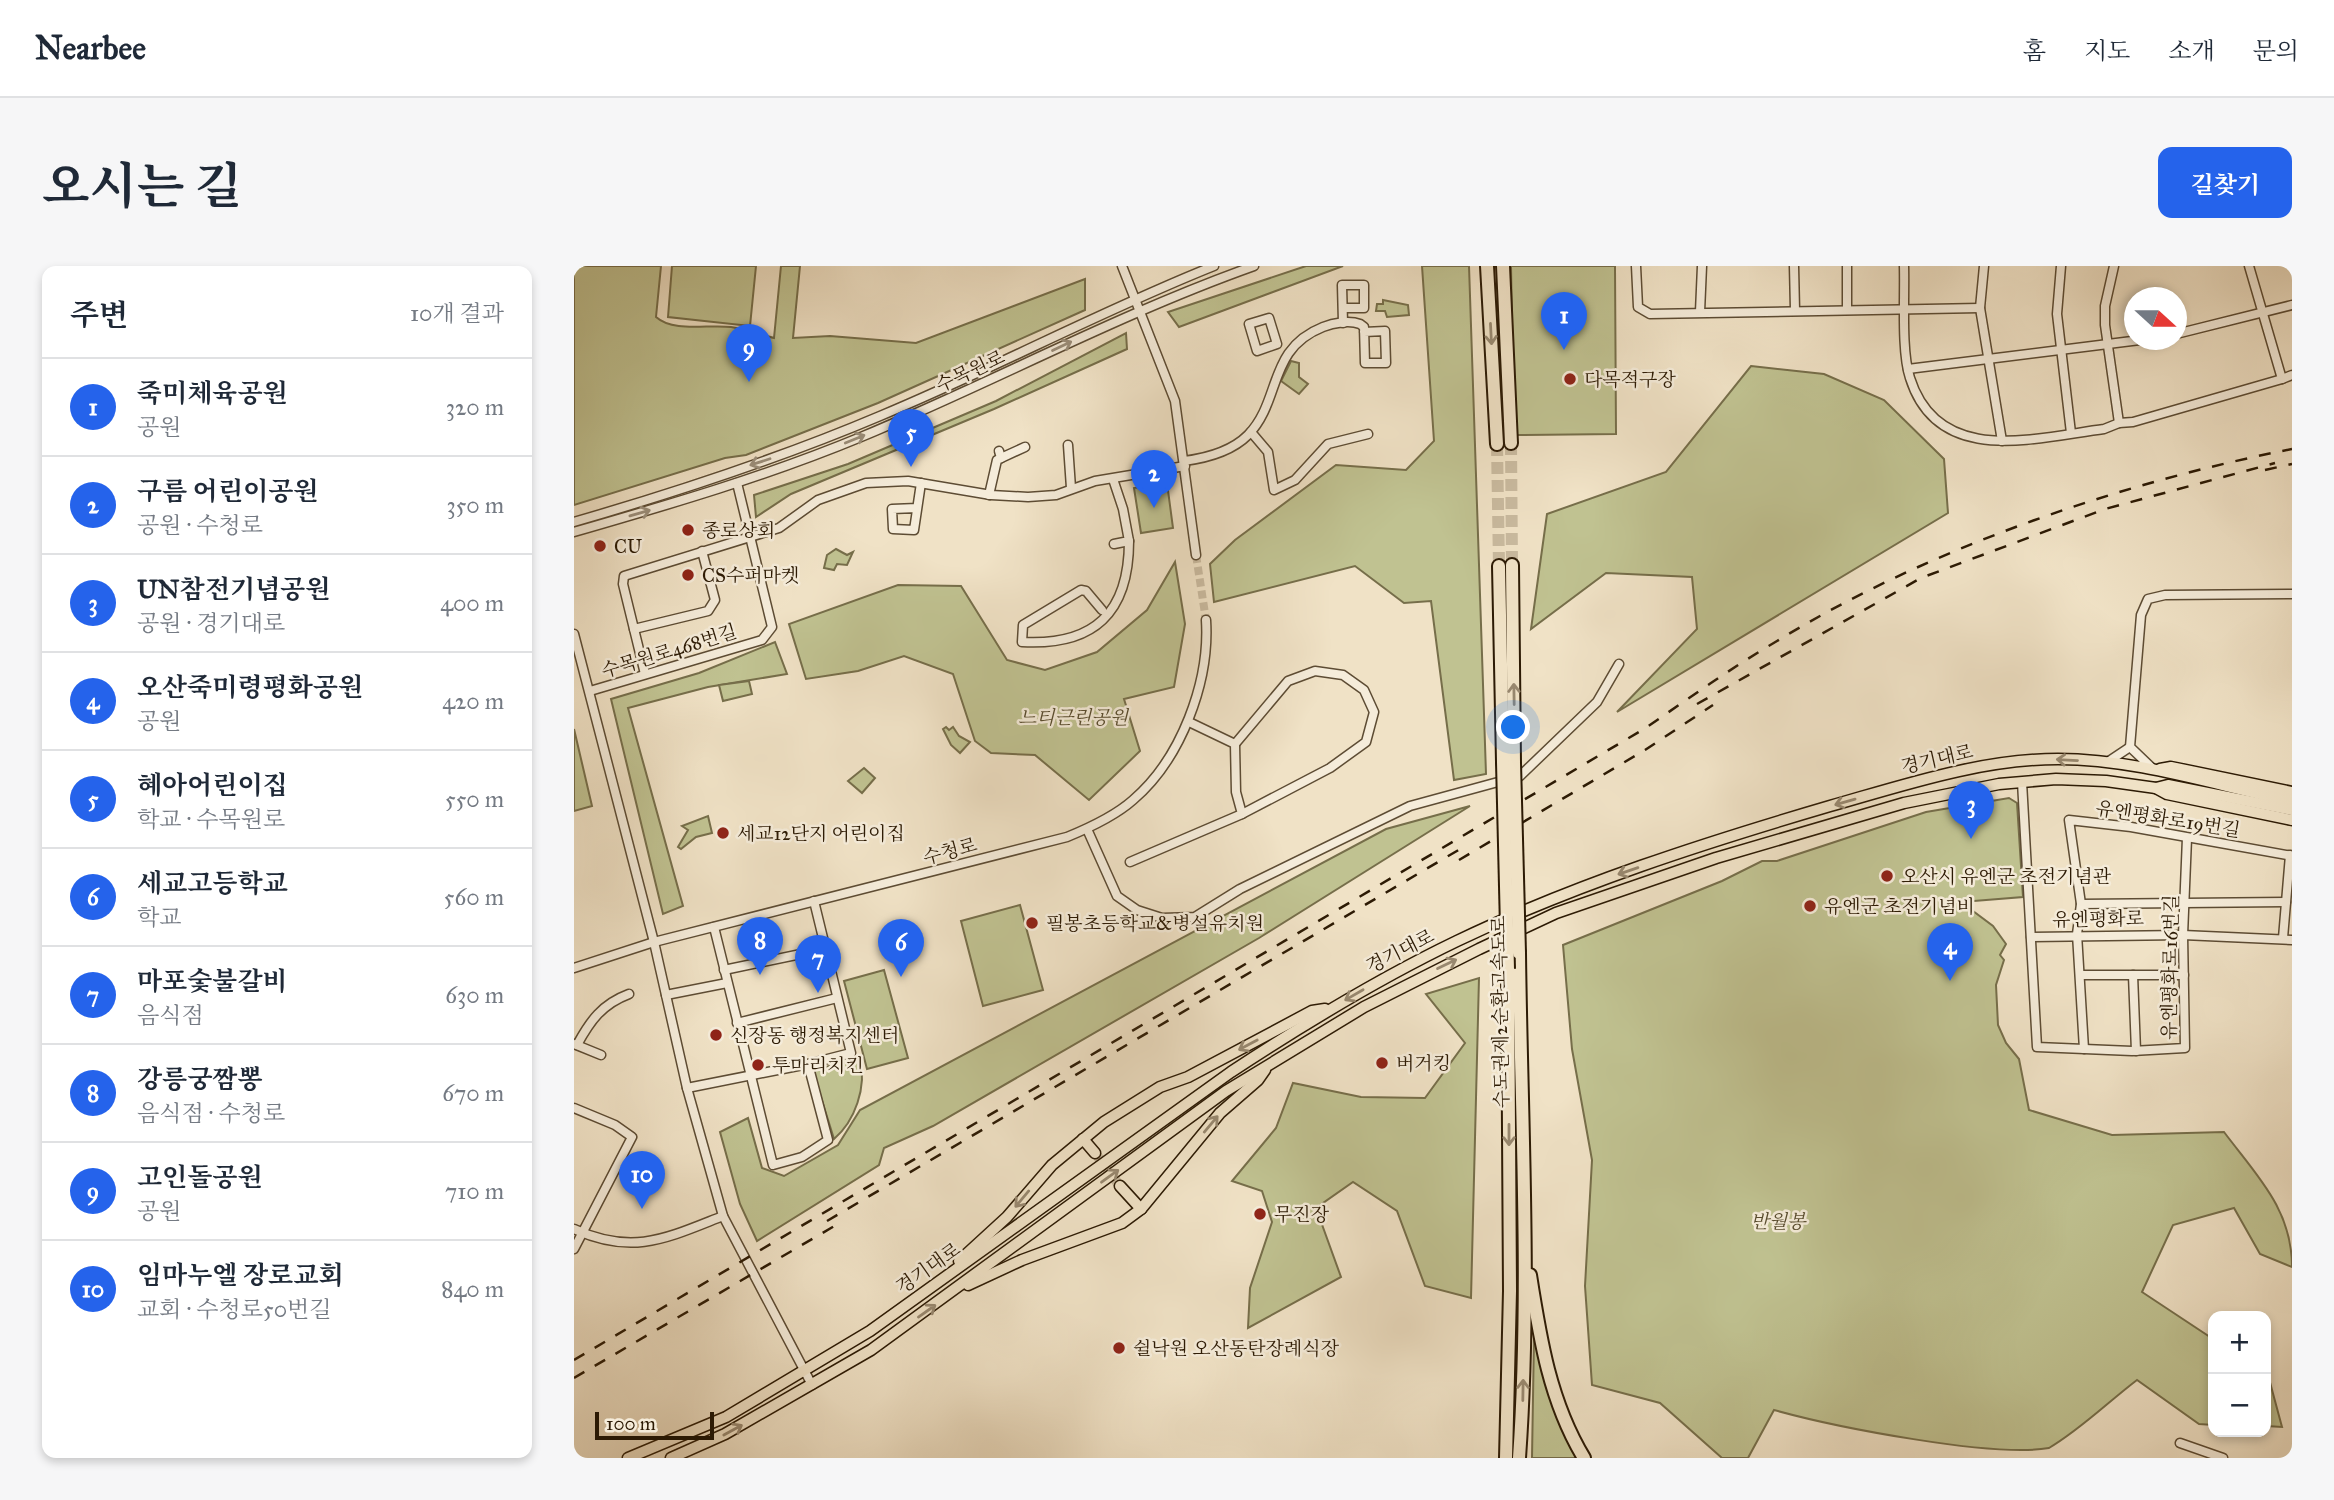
<!DOCTYPE html>
<html lang="ko">
<meta charset="utf-8">
<style>
:root{--surface:#fff;--page:#f6f6f7;--text:#1f2937;--muted:#747a83;--line:#e0e1e3;--accent:#2563eb}
body{margin:0;font-family:"IM FELL Great Primer","Noto Serif KR",serif;background:var(--page);color:var(--text)}
.controls{position:absolute;right:21px;bottom:21px;display:grid;overflow:hidden;border-radius:14px;box-shadow:0 4px 10px #0003}
.controls button{width:63px;height:63px;display:grid;place-items:center;padding:0;border:0;border-bottom:2px solid var(--line);background:var(--surface);color:var(--text);font:35px sans-serif}
.compass{position:absolute;left:1550px;top:21px;width:63px;height:63px;border-radius:50%;background:var(--surface);box-shadow:0 4px 10px #0003;rotate:111deg}
.scale{position:absolute;left:21px;bottom:18px;width:119px;box-sizing:border-box;padding-left:7px;border:4px solid #2c1a04;border-top:0;font-size:19px;line-height:24px;white-space:nowrap;color:#2c1a04;-webkit-text-stroke:5px #f5ecda;paint-order:stroke}
.you{position:absolute;left:940px;top:462px;width:24px;height:24px;margin:-18px;border:5px solid #fff;border-radius:50%;background:#1a73e8;box-shadow:0 0 0 10px #1a73e833}
.badge{display:grid;place-items:center;width:46px;height:46px;border-radius:50%;background:var(--accent);color:#fff;font-size:23px;font-weight:700}
.pin{position:absolute;translate:-50% -58px;filter:drop-shadow(0 2px 4px #0008)}
.pin::after{content:'';position:absolute;top:37px;width:24px;height:21px;background:inherit;clip-path:polygon(0 0,100% 0,50% 100%)}
.list{margin:0;padding:0;list-style:none}
h2{display:flex;justify-content:space-between;align-items:center;height:91px;margin:0;padding:0 28px;font-size:30px}
h2 small{font-size:23px;font-weight:400;color:var(--muted)}
.list li{display:grid;grid-template-columns:46px 1fr auto;gap:21px;align-items:center;box-sizing:border-box;height:98px;padding:0 28px;border-top:2px solid var(--line)}
.list b{display:block;font-size:26px;white-space:nowrap}
.list p{margin:0;font-size:23px;white-space:nowrap;color:var(--muted)}
.list em{font-size:23px;font-style:normal;color:var(--muted)}
.map{position:relative;flex:none;width:1718px;height:1192px;overflow:hidden;border-radius:14px}
header{display:flex;align-items:center;gap:42px;box-sizing:border-box;height:98px;padding:0 35px;background:var(--surface);border-bottom:2px solid var(--line)}
header strong{font-size:33px}
nav{display:flex;gap:38px;margin-inline-start:auto;font-size:24px}
.intro{display:flex;align-items:center;justify-content:space-between;box-sizing:border-box;height:168px;padding:0 42px}
h1{margin:0;font-size:49px}
.button{padding:18px 32px;border-radius:14px;background:var(--accent);color:#fff;font-size:24px;font-weight:700}
main{display:flex;gap:42px;padding:0 42px}
aside{flex:1;background:var(--surface);border-radius:14px;box-shadow:0 4px 10px #0003}
.map>svg:first-child{display:block}
.green{fill:#c0c291;stroke:#766e4a;stroke-width:2}
.lines{fill:none;stroke-linecap:round;stroke-linejoin:round}
.minor-tunnel{stroke:#c9ba9f;stroke-width:8;stroke-dasharray:8 4;stroke-linecap:butt}
.major-tunnel{stroke:#c9ba9f;stroke-width:10;stroke-dasharray:10 5;stroke-linecap:butt}
.highway-tunnel{stroke:#c9ba9f;stroke-width:12;stroke-dasharray:12 6;stroke-linecap:butt}
.minor-casing{stroke:#5d4c34;stroke-width:11}
.major-casing{stroke:#2c1a04;stroke-width:13}
.highway-casing{stroke:#2c1a04;stroke-width:16}
.minor{stroke:#f5ecda;stroke-width:8}
.major{stroke:#f0e2c6;stroke-width:10}
.highway{stroke:#f0e2c6;stroke-width:12}
.rail{stroke:#2c1a04;stroke-width:2.5;stroke-dasharray:12 12;stroke-linecap:butt}
.highway-bridge-casing{stroke:#2c1a04;stroke-width:16;stroke-linecap:butt}
.highway-bridge{stroke:#f0e2c6;stroke-width:12}
.oneway{stroke:#98886f}
.oneway2{stroke:#9b8e7a}
.poi-dot{fill:#8f2418;stroke:#f5ecda;stroke-width:2.5}
.labels{text-anchor:middle;dominant-baseline:central;stroke-width:5;stroke-linejoin:round;paint-order:stroke}
.street-label{font-size:19px;fill:#2c1a04;stroke:#f5ecda}
.poi-label{font-size:19px;fill:#2c1a04;stroke:#f5ecda;text-anchor:start}
.park-label{font-size:19px;font-style:italic;fill:#584c2e;stroke:#f5ecda}
</style>
<header>
<strong>Nearbee</strong>
<nav><a>홈</a><a>지도</a><a>소개</a><a>문의</a></nav>
</header>
<div class="intro"><h1>오시는 길</h1><a class="button">길찾기</a></div>
<main>
<aside>
<h2>주변<small>10개 결과</small></h2>
<ul class="list">
<li><span class="badge">1</span><div><b>죽미체육공원</b><p>공원</p></div><em>320 m</em></li>
<li><span class="badge">2</span><div><b>구름 어린이공원</b><p>공원 · 수청로</p></div><em>350 m</em></li>
<li><span class="badge">3</span><div><b>UN참전기념공원</b><p>공원 · 경기대로</p></div><em>400 m</em></li>
<li><span class="badge">4</span><div><b>오산죽미령평화공원</b><p>공원</p></div><em>420 m</em></li>
<li><span class="badge">5</span><div><b>혜아어린이집</b><p>학교 · 수목원로</p></div><em>550 m</em></li>
<li><span class="badge">6</span><div><b>세교고등학교</b><p>학교</p></div><em>560 m</em></li>
<li><span class="badge">7</span><div><b>마포숯불갈비</b><p>음식점</p></div><em>630 m</em></li>
<li><span class="badge">8</span><div><b>강릉궁짬뽕</b><p>음식점 · 수청로</p></div><em>670 m</em></li>
<li><span class="badge">9</span><div><b>고인돌공원</b><p>공원</p></div><em>710 m</em></li>
<li><span class="badge">10</span><div><b>임마누엘 장로교회</b><p>교회 · 수청로50번길</p></div><em>840 m</em></li>
</ul>
</aside>
<div class="map">
<svg width="1718" height="1192" viewBox="0 0 1718 1192">
<rect width="100%" height="100%" fill="#f0e2c6"/>
<filter id="stains"><feTurbulence type="fractalNoise" baseFrequency=".00286" numOctaves="4"/><feColorMatrix values="0 0 0 0 .2 0 0 0 0 .09 0 0 0 0 .02 0 0 0 .5 -.17"/></filter>
<radialGradient id="worn" r=".72"><stop offset=".6" stop-color="#630" stop-opacity="0"/><stop offset="1" stop-color="#630" stop-opacity=".3"/></radialGradient>
<g class="green">
<path d="M 0,0 L 87,0 L 82,51 C 100,67 134,58 157,61 C 171,63 185,68 200,72 L 207,0 L 226,0 L 219,72 L 256,70 L 342,77 L 511,13 L 511,44 L 304,137 L 172,189 L 151,192 L 0,239 Z"/>
<path d="M 98,0 L 182,0 L 176,60 L 94,51 Z"/>
<path d="M 732,0 L 769,0 L 605,61 L 594,46 Z"/>
<path d="M 848,0 L 895,0 L 912,508 L 880,514 L 857,335 L 830,337 L 781,300 L 640,336 L 636,298 L 661,274 L 762,199 L 832,204 L 860,175 Z"/>
<path d="M 937,0 L 1041,0 L 1042,168 L 940,169 Z"/>
<path d="M 809,34 L 834,39 L 835,49 L 813,51 L 811,45 L 802,45 L 803,38 L 809,38 Z"/>
<path d="M 552,67 L 553,83 L 420,143 L 217,228 L 182,251 L 180,229 L 274,198 L 422,135 Z"/>
<path d="M 717,95 L 725,97 L 725,111 L 734,118 L 725,128 L 707,115 Z"/>
<path d="M 1177,100 L 1250,108 L 1310,134 L 1370,193 L 1374,247 L 1043,446 L 1123,363 L 1118,311 L 1032,307 L 957,363 L 973,248 L 1092,206 Z"/>
<path d="M 593,217 L 599,262 L 567,267 L 560,222 Z"/>
<path d="M 262,283 L 273,289 L 279,286 L 273,299 L 263,298 L 260,304 L 250,302 L 253,289 Z"/>
<path d="M 601,296 L 611,358 L 600,421 L 550,433 L 566,485 L 515,534 L 461,489 L 417,487 L 401,475 L 379,408 L 330,390 L 284,405 L 232,413 L 215,358 L 324,319 L 387,320 L 433,394 L 471,404 L 523,386 L 573,344 Z"/>
<path d="M 201,376 L 213,408 L 134,421 L 54,442 L 109,640 L 89,648 L 37,433 L 125,407 Z"/>
<path d="M 175,415 L 178,428 L 149,435 L 145,419 Z"/>
<path d="M 372,461 L 375,464 L 379,461 L 385,470 L 396,476 L 386,487 L 377,479 L 369,463 Z"/>
<path d="M 0,463 L 18,540 L 0,545 Z"/>
<path d="M 290,502 L 301,512 L 288,527 L 274,515 Z"/>
<path d="M 1435,532 L 1443,537 L 1449,631 L 1387,636 L 1419,660 L 1432,678 L 1426,689 L 1430,694 L 1422,719 L 1424,759 L 1432,777 L 1445,793 L 1455,844 L 1538,869 L 1650,866 C 1683,910 1718,943 1718,1001 L 1686,988 L 1660,942 L 1599,959 L 1568,1026 L 1639,1073 L 1639,1159 L 1625,1158 L 1563,1114 C 1534,1136 1506,1164 1475,1182 C 1419,1192 1261,1161 1200,1144 L 1174,1192 L 1148,1192 L 1086,1137 L 1018,1119 L 1011,1020 L 1018,894 L 998,783 L 989,679 L 1148,615 L 1188,595 L 1203,595 L 1352,546 Z"/>
<path d="M 896,540 L 685,672 L 359,860 L 310,882 L 305,899 L 183,975 L 166,938 L 146,866 L 174,852 L 188,902 L 210,910 L 264,879 L 286,844 L 812,563 Z"/>
<path d="M 134,550 L 138,567 L 122,571 L 107,583 L 104,581 L 114,564 L 108,560 Z"/>
<path d="M 446,639 L 469,724 L 409,740 L 387,655 Z"/>
<path d="M 310,704 L 334,792 L 293,803 L 270,715 Z"/>
<path d="M 905,712 L 897,1032 L 851,1020 L 823,945 L 779,916 L 742,942 L 767,1011 L 674,1062 L 676,1022 L 698,956 L 688,925 L 658,915 L 702,862 L 719,817 L 787,831 L 851,832 L 891,777 L 852,728 Z"/>
<path d="M 286,793 C 293,821 281,855 260,873 L 240,809 L 242,803 Z"/>
<path d="M 960,1071 L 982,1145 L 1005,1192 L 958,1192 Z"/>
<path d="M 1692,1108 L 1694,1109 L 1708,1161 L 1692,1160 Z"/>
</g>
<g class="lines">
<path class="minor-tunnel" d="M 622,289 L 632,354"/>
<path class="major-tunnel" d="M 521,887 L 546,920"/>
<g class="highway-tunnel">
<path d="M 937,177 L 938,299"/>
<path d="M 923,178 L 925,300"/>
</g>
<g class="minor-casing">
<g id="minor">
<path d="M 548,0 L 601,135 L 622,289"/>
<path d="M 1062,0 L 1064,41 L 1076,48 L 1406,42"/>
<path d="M 1220,0 L 1221,44"/>
<path d="M 1273,0 L 1273,43"/>
<path d="M 1330,0 C 1331,30 1327,85 1336,112 C 1364,201 1461,172 1530,163 L 1545,157"/>
<path d="M 1410,0 L 1406,42 L 1428,175"/>
<path d="M 1487,0 L 1483,48 L 1497,167"/>
<path d="M 1540,0 L 1531,40 L 1531,59 L 1545,157 L 1559,156 L 1708,113"/>
<path d="M 1675,0 L 1708,113 L 1718,109"/>
<path d="M 769,42 L 790,42 L 790,19 L 768,19 L 769,57"/>
<path d="M 1126,46 L 1128,0"/>
<path d="M 695,52 L 703,78 L 683,85 L 675,58 Z"/>
<path d="M 1602,68 L 1718,39"/>
<path d="M 1334,103 L 1566,74"/>
<path d="M 677,166 L 694,186 L 700,224 L 721,214 L 754,178 L 794,168"/>
<path d="M 494,179 L 497,222"/>
<path d="M 427,192 L 451,181"/>
<path d="M 610,195 C 633,192 657,186 674,169 C 708,134 693,83 749,61 C 759,57 775,54 786,58 L 790,61 L 791,97 L 812,97 L 811,65 L 790,66"/>
<path d="M 539,213 L 549,243 L 555,275 L 540,278"/>
<path d="M 415,229 L 423,194 L 427,192 L 425,185"/>
<path d="M 343,242 L 318,243 L 319,263 L 340,264 L 347,217"/>
<path d="M 0,256 C 103,226 207,192 306,150 C 419,103 527,45 640,0"/>
<path d="M 0,266 C 97,238 193,210 287,171 C 419,116 545,48 680,0"/>
<path d="M 528,344 L 512,325 L 507,324 L 449,359 L 448,376 C 520,380 555,347 555,275"/>
<path d="M 60,363 L 134,345 L 141,334 L 128,285"/>
<path d="M 0,368 L 80,676 L 113,822 L 149,950 L 238,1119"/>
<path d="M 71,408 L 49,318 L 50,310 L 205,262 L 244,234 L 292,217 L 334,215 L 417,229 L 454,231 L 482,229 L 521,215 L 611,200"/>
<path d="M 16,425 L 188,374 L 198,361 L 163,217"/>
<path d="M 661,478 L 714,415 L 741,405 L 769,409 L 790,424 L 800,446 L 792,476 L 756,502 L 668,548"/>
<path d="M 1535,495 L 1556,481"/>
<path d="M 1578,502 L 1556,481 L 1567,349 L 1574,333 L 1591,329 L 1718,328"/>
<path d="M 1448,516 L 1463,781 L 1558,785 L 1611,782 L 1609,669 L 1613,572"/>
<path d="M 513,563 L 543,630 L 563,644 L 588,652 L 621,651 L 666,623 L 836,540 L 946,510 L 1023,436 L 1045,398"/>
<path d="M 556,596 L 668,548 L 662,526 L 661,478 L 615,456"/>
<path d="M 1507,638 L 1712,636"/>
<path d="M 140,661 L 199,899 L 228,891 L 254,874 L 234,798 L 277,787 L 240,635"/>
<path d="M 1457,671 L 1609,669 L 1718,674"/>
<path d="M 1709,672 L 1716,589"/>
<path d="M 0,702 L 80,676 L 493,571 C 515,562 541,550 559,534 C 607,493 636,416 632,354"/>
<path d="M 150,704 L 251,683"/>
<path d="M 1506,709 L 1610,709"/>
<path d="M 1559,709 L 1562,785"/>
<path d="M 92,729 L 153,717"/>
<path d="M 163,757 L 263,732"/>
<path d="M 0,778 L 27,789"/>
<path d="M 3,779 C 16,755 28,738 55,728"/>
<path d="M 1510,783 L 1503,668 L 1507,638 L 1495,554 L 1557,561 L 1718,590"/>
<path d="M 113,822 L 234,798"/>
<path d="M 0,842 L 41,859 L 58,871 L 0,983"/>
<path d="M 0,963 C 59,990 93,972 149,950"/>
<path d="M 1606,1177 L 1649,1192"/>
</g>
</g>
<g class="major-casing">
<g id="major">
<path d="M 1586,503 L 1597,501 L 1718,526"/>
<path d="M 1582,522 L 1593,528 L 1718,554"/>
<path d="M 509,873 L 521,887"/>
<path d="M 546,920 L 567,943"/>
<path d="M 385,995 L 433,951 L 478,899 L 530,856 L 586,821 L 614,811 L 738,745 L 751,743"/>
<path d="M 394,1019 L 448,994 L 548,957 L 567,943 L 646,847 L 684,814 L 691,804"/>
<path d="M 54,1192 L 152,1151 L 296,1065 L 657,806 C 730,758 804,713 883,675 C 1002,618 1130,577 1256,540 C 1330,519 1407,493 1484,493 C 1563,493 1640,519 1718,535"/>
<path d="M 97,1192 L 151,1168 L 297,1084 L 652,825 L 790,741 L 905,683 L 982,647 L 1142,592 L 1330,537 L 1425,518 L 1482,513 L 1532,515 L 1582,522 L 1594,519 L 1718,544"/>
</g>
</g>
<g class="highway-casing">
<g id="highway">
<path d="M 913,0 L 923,178"/>
<path d="M 929,0 L 937,177"/>
<path d="M 938,299 L 940,497"/>
<path d="M 925,300 L 929,496"/>
<path d="M 956,1009 C 966,1073 976,1136 1010,1192"/>
<path d="M 932,1192 L 936,1025 L 934,703"/>
<path d="M 945,1192 C 957,1024 947,855 945,687"/>
</g>
</g>
<use href="#minor" class="minor"/>
<use href="#major" class="major"/>
<use href="#highway" class="highway"/>
<g class="rail">
<path d="M 1691,204 L 1718,198"/>
<path d="M 1123,438 L 1347,312 L 1531,243 L 1701,197"/>
<path d="M 885,594 L 1071,484 L 1139,439"/>
<path d="M 253,955 L 893,579"/>
<path d="M 0,1094 L 1070,463 C 1114,433 1157,402 1203,375 C 1353,283 1545,217 1718,183"/>
<path d="M 0,1112 L 269,955"/>
</g>
<g class="highway-bridge-casing">
<g id="highway-bridge">
<path d="M 929,496 L 934,703"/>
<path d="M 940,497 L 945,687"/>
</g>
</g>
<use href="#highway-bridge" class="highway-bridge"/>
</g>
<defs><path id="oneway-shaft" d="M-6 0H5M1.5-3L5.5 0L1.5 3" fill="none" stroke-width="1.6" stroke-linecap="round" stroke-linejoin="round" transform="scale(1.75)"/></defs>
<g class="oneway">
<use href="#oneway-shaft" transform="translate(917 68) rotate(87)"/>
<use href="#oneway-shaft" transform="translate(940 428) rotate(-91)"/>
<use href="#oneway-shaft" transform="translate(1493 494) rotate(-177)"/>
<use href="#oneway-shaft" transform="translate(1271 536) rotate(164)"/>
<use href="#oneway-shaft" transform="translate(1054 605) rotate(161)"/>
<use href="#oneway-shaft" transform="translate(873 698) rotate(-26)"/>
<use href="#oneway-shaft" transform="translate(780 729) rotate(150)"/>
<use href="#oneway-shaft" transform="translate(674 779) rotate(152)"/>
<use href="#oneway-shaft" transform="translate(637 858) rotate(-50)"/>
<use href="#oneway-shaft" transform="translate(935 869) rotate(90)"/>
<use href="#oneway-shaft" transform="translate(536 910) rotate(-36)"/>
<use href="#oneway-shaft" transform="translate(448 933) rotate(130)"/>
<use href="#oneway-shaft" transform="translate(353 1045) rotate(-35)"/>
<use href="#oneway-shaft" transform="translate(949 1124) rotate(-89)"/>
<use href="#oneway-shaft" transform="translate(159 1164) rotate(-29)"/>
</g>
<g class="oneway2">
<use href="#oneway-shaft" transform="translate(488 80) rotate(-25)"/>
<use href="#oneway-shaft" transform="translate(281 173) rotate(-22)"/>
<use href="#oneway-shaft" transform="translate(186 196) rotate(162)"/>
<use href="#oneway-shaft" transform="translate(66 247) rotate(-16)"/>
</g>
<g class="poi-dot">
<circle cx="996" cy="113" r="7"/>
<circle cx="114" cy="264" r="7"/>
<circle cx="26" cy="280" r="7"/>
<circle cx="114" cy="309" r="7"/>
<circle cx="149" cy="567" r="7"/>
<circle cx="1313" cy="610" r="7"/>
<circle cx="1236" cy="640" r="7"/>
<circle cx="458" cy="657" r="7"/>
<circle cx="142" cy="769" r="7"/>
<circle cx="808" cy="797" r="7"/>
<circle cx="184" cy="799" r="7"/>
<circle cx="686" cy="948" r="7"/>
<circle cx="545" cy="1082" r="7"/>
</g>
<g class="labels">
<g class="street-label">
<text transform="translate(396 105) rotate(-25)">수목원로</text>
<text transform="translate(95 385) rotate(-17)">수목원로468번길</text>
<text transform="translate(1363 493) rotate(-13)">경기대로</text>
<text transform="translate(1594 553) rotate(9)">유엔평화로19번길</text>
<text transform="translate(376 585) rotate(-15)">수청로</text>
<text transform="translate(1524 653) rotate(-1)">유엔평화로</text>
<text transform="translate(826 685) rotate(-27)">경기대로</text>
<text transform="translate(1596 701) rotate(-89)">유엔평화로16번길</text>
<text transform="translate(926 746) rotate(-91)">수도권제2순환고속도로</text>
<text transform="translate(354 1002) rotate(-35)">경기대로</text>
</g>
<g class="poi-label">
<text x="1010" y="113">다목적구장</text>
<text x="128" y="264">종로상회</text>
<text x="40" y="280">CU</text>
<text x="128" y="309">CS수퍼마켓</text>
<text x="163" y="567">세교12단지 어린이집</text>
<text x="1327" y="610">오산시 유엔군 초전기념관</text>
<text x="1250" y="640">유엔군 초전기념비</text>
<text x="472" y="657">필봉초등학교&amp;병설유치원</text>
<text x="156" y="769">신장동 행정복지센터</text>
<text x="822" y="797">버거킹</text>
<text x="198" y="799">투마리치킨</text>
<text x="700" y="948">무진장</text>
<text x="559" y="1082">쉴낙원 오산동탄장례식장</text>
</g>
<g class="park-label">
<text x="499" y="451">느티근린공원</text>
<text x="1204" y="955">반월봉</text>
</g>
</g>
<rect width="100%" height="100%" filter="url(#stains)"/>
<rect width="100%" height="100%" fill="url(#worn)"/>
</svg>
<div class="controls">
<button>+</button>
<button>−</button>
</div>
<svg class="compass" viewBox="-18 -18 36 36"><path d="M0-13l5 13h-10z" fill="#e53935"/><path d="M0 13l5-13h-10z" fill="#747a83"/></svg>
<div class="scale">100 m</div>
<div class="you"></div>
<div class="pin badge" style="left:990px;top:84px">1</div>
<div class="pin badge" style="left:580px;top:242px">2</div>
<div class="pin badge" style="left:1397px;top:573px">3</div>
<div class="pin badge" style="left:1376px;top:715px">4</div>
<div class="pin badge" style="left:337px;top:201px">5</div>
<div class="pin badge" style="left:327px;top:711px">6</div>
<div class="pin badge" style="left:244px;top:727px">7</div>
<div class="pin badge" style="left:186px;top:709px">8</div>
<div class="pin badge" style="left:175px;top:116px">9</div>
<div class="pin badge" style="left:68px;top:943px">10</div>
</div>
</main>
